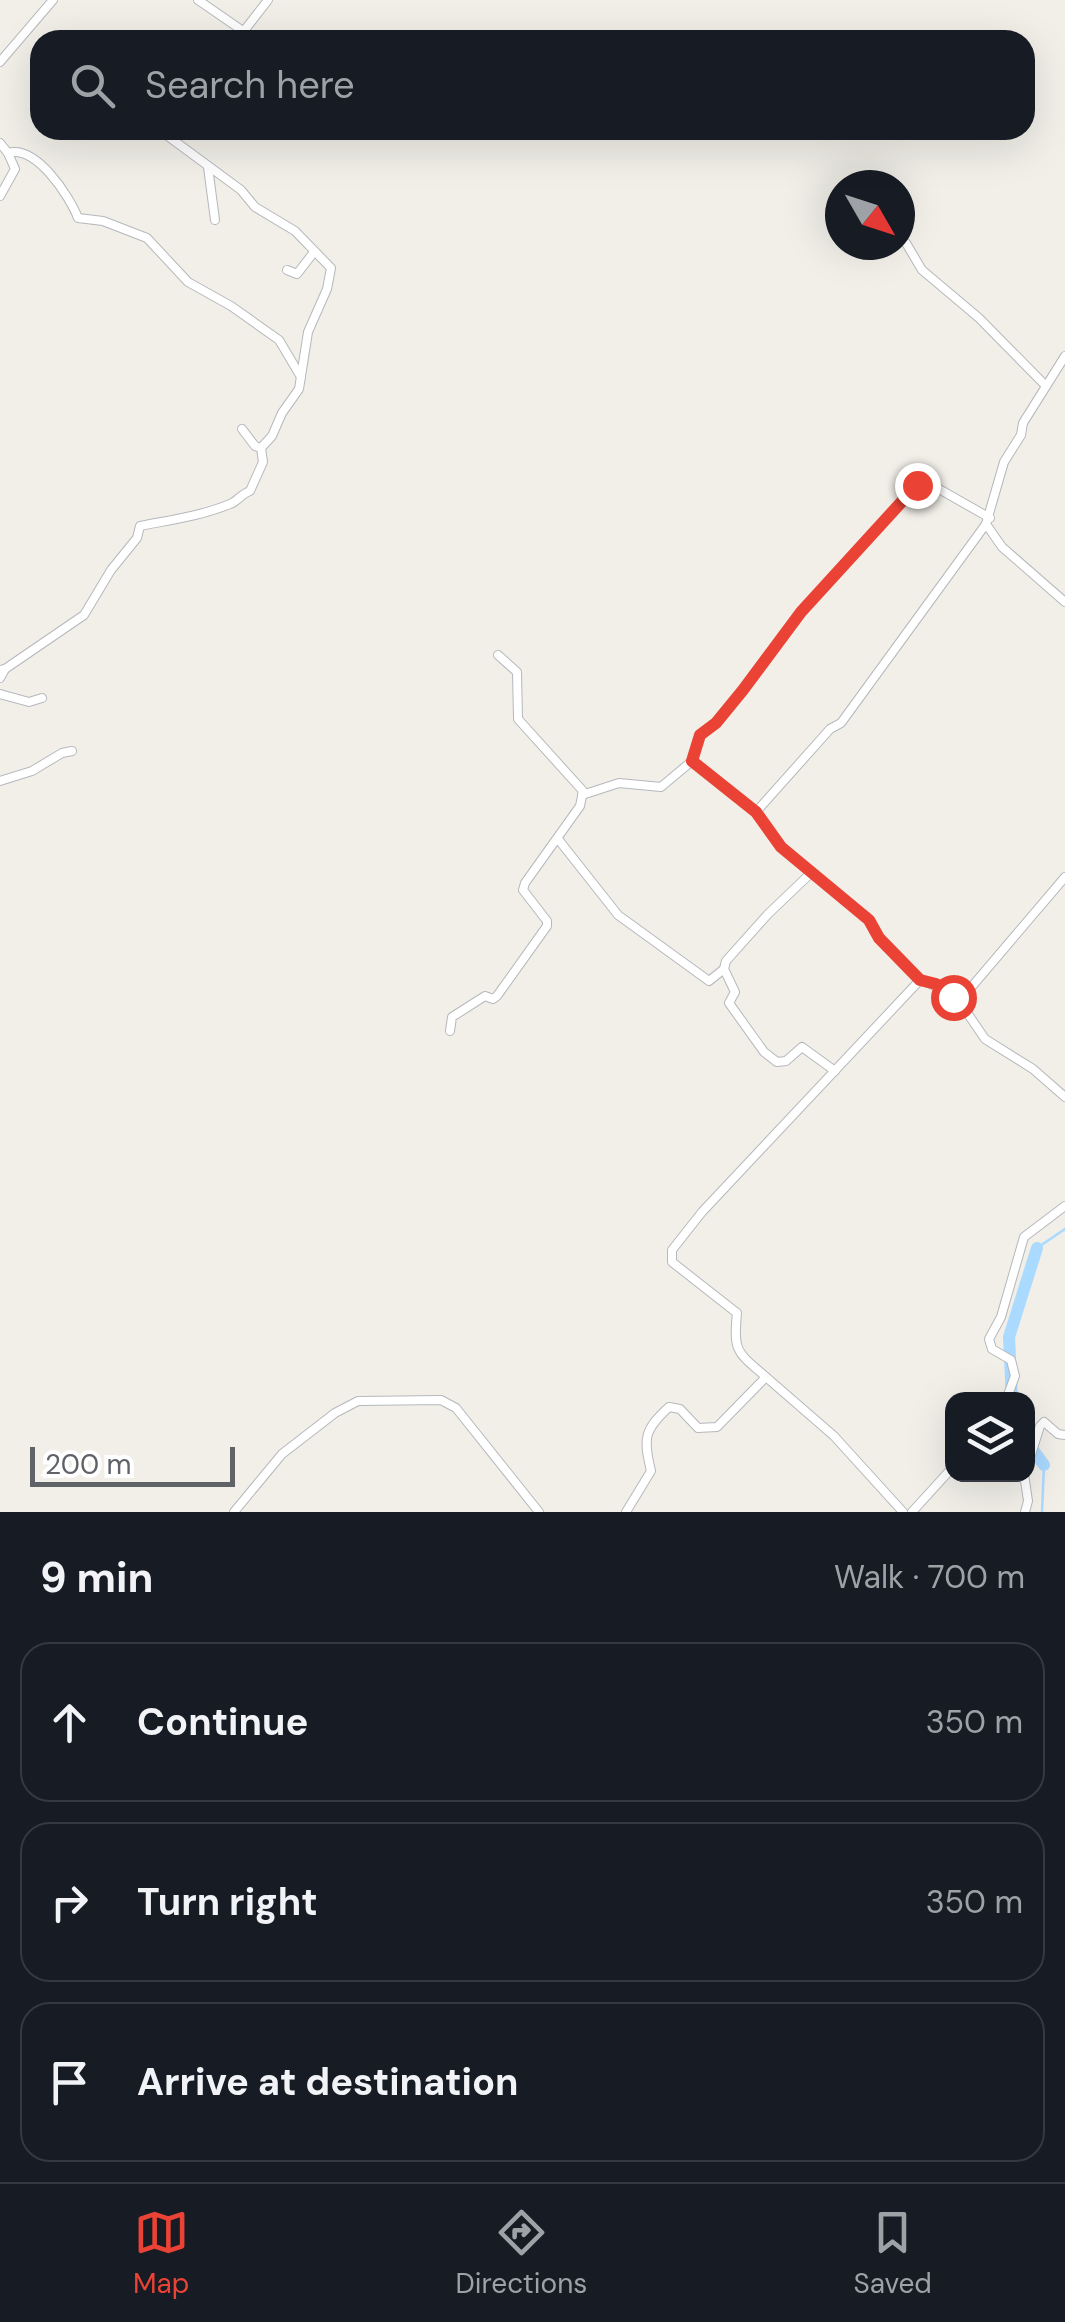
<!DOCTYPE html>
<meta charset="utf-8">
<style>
:root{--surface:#171b24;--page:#20242c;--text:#f1f3f6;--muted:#9ea1a6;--line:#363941;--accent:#ea4335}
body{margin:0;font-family:"DM Sans",sans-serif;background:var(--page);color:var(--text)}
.controls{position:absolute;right:30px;bottom:30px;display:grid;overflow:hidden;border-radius:20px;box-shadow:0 10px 40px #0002}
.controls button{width:90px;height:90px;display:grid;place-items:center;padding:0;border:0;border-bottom:2px solid var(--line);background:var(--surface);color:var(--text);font:50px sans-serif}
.compass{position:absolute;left:825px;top:170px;width:90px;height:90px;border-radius:50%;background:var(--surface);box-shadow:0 10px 40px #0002;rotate:129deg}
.scale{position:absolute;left:30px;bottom:25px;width:205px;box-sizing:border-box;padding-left:10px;border:5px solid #5f6368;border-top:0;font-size:28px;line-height:35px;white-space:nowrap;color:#5f6368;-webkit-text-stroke:8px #fff;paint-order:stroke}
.stop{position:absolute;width:30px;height:30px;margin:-22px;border:8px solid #ea4335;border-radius:50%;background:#fff}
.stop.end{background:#ea4335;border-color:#fff;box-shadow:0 2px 10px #0008}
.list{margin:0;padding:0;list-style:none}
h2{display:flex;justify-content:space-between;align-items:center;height:130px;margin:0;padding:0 40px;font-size:42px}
h2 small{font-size:32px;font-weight:400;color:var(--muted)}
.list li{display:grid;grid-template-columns:65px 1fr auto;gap:30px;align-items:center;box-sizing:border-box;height:160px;margin:0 20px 20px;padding:0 20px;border:2px solid var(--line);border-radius:30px}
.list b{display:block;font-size:38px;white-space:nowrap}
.list em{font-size:32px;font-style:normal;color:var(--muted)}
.icon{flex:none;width:55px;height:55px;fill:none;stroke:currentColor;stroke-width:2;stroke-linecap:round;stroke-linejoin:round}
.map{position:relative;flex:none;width:1065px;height:1512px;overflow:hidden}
.search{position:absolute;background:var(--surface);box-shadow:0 10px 40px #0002;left:30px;right:30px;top:30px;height:110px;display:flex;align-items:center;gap:25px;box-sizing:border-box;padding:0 35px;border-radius:30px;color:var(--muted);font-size:38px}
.sheet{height:670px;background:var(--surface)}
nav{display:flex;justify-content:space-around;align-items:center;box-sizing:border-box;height:140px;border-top:2px solid var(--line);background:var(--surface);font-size:28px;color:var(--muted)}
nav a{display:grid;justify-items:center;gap:5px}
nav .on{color:var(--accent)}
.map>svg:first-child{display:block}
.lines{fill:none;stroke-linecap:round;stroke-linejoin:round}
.stream{stroke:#aadaff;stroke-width:2.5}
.river{stroke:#aadaff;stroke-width:12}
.street-casing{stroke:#b5b8bc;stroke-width:10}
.street{stroke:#fff;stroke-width:8}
.route{stroke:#ea4335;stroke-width:12}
</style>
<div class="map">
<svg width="1065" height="1512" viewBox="0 0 1065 1512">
<rect width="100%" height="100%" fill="#f1efe8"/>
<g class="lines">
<g class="stream">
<path d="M 1037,1248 L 1065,1229"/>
<path d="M 1042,1512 L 1044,1465"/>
</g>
<g class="river">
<path d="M 1012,1400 L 1009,1337 L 1037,1248"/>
<path d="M 1028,1443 L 1044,1465"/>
</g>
<g class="street-casing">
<g id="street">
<path d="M 198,0 L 243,31"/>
<path d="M 237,40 L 268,0"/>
<path d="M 0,62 L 53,0"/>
<path d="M 165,130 L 169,137 L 241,190 L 255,207 L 295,231 L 331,268 L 327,289 L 308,332 L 299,389 L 282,413 L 272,436 L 261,448"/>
<path d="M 0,143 L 8,153 L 15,169 L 0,196"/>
<path d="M 8,153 C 36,145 69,195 78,218 L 103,221 L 147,238 L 188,282 L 231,306 L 279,340 L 301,377"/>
<path d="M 208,167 L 215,220"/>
<path d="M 906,243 L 922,270 L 979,318 L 1046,386"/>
<path d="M 287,270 L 297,274 L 314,252"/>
<path d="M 1065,356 L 1023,423 L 1021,435 L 1004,462 L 986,524 L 1002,547 L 1065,602"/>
<path d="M 5,669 L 84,615 L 111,570 L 137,538 L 140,526 C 170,520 201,516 230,504 C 238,501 241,494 250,491 L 263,462 L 261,448 L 255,446 L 242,429"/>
<path d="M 0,670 L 5,669 L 0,678"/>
<path d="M 0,694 L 29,702 L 42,698"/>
<path d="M 692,761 L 756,812 L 781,847 L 869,920 L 879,938 L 920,980"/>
<path d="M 0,781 L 32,771 L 62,753 L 72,751"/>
<path d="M 582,795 L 619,783 L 661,787 L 692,761 L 700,735 L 715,723 L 743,690 L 801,612 L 917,485 L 925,481 L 990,518"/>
<path d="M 756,812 L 830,729 L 841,723 L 986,524"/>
<path d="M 558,839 L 618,915 L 709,981 L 724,969"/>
<path d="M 811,873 L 768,914 L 726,961 L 724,969 L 735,992 L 729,1003 L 764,1052 L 777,1062 L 786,1061 L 802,1047 L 835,1071"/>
<path d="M 963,997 L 968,1014 L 985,1039 L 1033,1069 L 1065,1097"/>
<path d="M 450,1031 L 452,1017 L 485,996 L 493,999 L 497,996 L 547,926 L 547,921 L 523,890 L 525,883 L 580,806 L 583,791 L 518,719 L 517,672 L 498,655"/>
<path d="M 766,1377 L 834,1436 L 903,1512"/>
<path d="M 1006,1400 L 1015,1376 L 1011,1360 L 992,1349 L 989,1339 L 1001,1317 L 1024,1237 L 1065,1206"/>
<path d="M 1028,1464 L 1040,1426 L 1044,1422 L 1058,1434 L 1065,1435"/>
<path d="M 1024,1474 L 1028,1501 L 1025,1512"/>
<path d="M 234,1512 L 282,1454 L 335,1413 L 358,1401 L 441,1400 L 456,1408 L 539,1512"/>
<path d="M 626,1512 L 651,1471 C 643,1438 644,1430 669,1407 L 680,1409 L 698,1428 L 717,1427 L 766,1377 C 737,1352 733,1352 737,1313 L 672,1262 L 672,1250 L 702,1212 L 920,980 C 936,984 948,997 963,997 L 1065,877"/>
<path d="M 912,1512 L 952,1468"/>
</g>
</g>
<use href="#street" class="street"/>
</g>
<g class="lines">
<path class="route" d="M 917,485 L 801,612 L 743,690 L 716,723 L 700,735 L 692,761 L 756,812 L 781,847 L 869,920 L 879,938 L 920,980 L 936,984 L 953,997"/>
</g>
</svg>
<div class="controls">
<button><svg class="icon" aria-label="layers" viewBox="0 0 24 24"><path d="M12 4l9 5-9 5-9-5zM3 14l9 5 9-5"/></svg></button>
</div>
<svg class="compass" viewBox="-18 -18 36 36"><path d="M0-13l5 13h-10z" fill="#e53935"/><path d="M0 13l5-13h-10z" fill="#9ea1a6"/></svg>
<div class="scale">200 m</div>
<div class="stop" style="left:953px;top:997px"></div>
<div class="stop end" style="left:917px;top:485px"></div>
<div class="search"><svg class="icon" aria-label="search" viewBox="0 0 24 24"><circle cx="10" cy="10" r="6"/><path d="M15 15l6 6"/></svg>Search here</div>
</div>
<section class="sheet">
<h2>9 min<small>Walk · 700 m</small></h2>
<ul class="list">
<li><svg class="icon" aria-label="ahead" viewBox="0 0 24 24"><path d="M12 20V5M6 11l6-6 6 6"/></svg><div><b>Continue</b></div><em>350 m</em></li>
<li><svg class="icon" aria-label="right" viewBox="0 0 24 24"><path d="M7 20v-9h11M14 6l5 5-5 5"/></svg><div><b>Turn right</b></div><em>350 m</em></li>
<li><svg class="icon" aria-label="arrive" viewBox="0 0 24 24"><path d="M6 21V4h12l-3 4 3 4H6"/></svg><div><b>Arrive at destination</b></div></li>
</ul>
</section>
<nav>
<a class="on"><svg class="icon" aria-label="map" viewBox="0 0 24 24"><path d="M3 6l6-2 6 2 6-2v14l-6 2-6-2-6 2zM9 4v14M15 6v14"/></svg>Map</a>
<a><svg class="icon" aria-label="directions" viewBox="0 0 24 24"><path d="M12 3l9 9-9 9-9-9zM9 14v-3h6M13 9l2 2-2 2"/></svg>Directions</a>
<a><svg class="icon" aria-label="saved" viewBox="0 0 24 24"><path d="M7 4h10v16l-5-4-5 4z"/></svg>Saved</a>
</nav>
